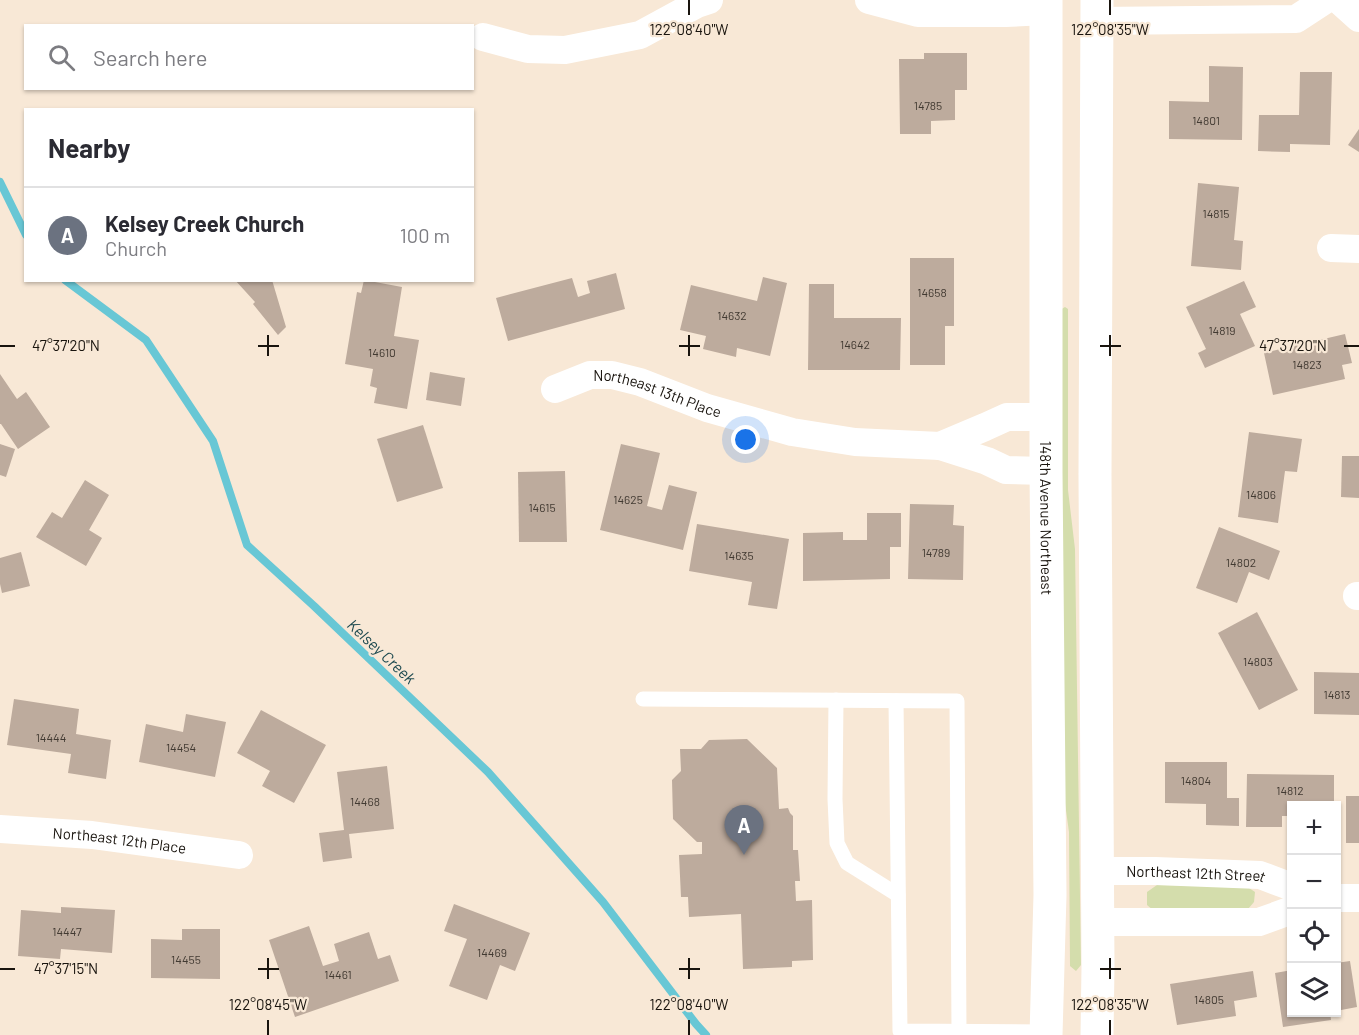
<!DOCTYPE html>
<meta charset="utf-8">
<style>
:root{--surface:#fff;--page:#f7f7f7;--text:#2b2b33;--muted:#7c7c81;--line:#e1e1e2;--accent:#db2777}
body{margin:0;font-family:Barlow,sans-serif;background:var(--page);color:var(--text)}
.controls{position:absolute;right:18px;bottom:18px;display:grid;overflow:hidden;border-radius:0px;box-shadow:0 2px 4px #0004}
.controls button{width:54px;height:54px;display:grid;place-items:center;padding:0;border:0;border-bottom:2px solid var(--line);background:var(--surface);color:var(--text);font:30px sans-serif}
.you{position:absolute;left:746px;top:440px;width:21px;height:21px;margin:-15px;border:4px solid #fff;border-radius:50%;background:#1a73e8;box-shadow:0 0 0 9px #1a73e833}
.badge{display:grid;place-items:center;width:39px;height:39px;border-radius:50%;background:var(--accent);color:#fff;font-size:20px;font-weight:700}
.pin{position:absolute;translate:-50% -50px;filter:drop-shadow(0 2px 3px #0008)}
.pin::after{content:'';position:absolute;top:32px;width:21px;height:18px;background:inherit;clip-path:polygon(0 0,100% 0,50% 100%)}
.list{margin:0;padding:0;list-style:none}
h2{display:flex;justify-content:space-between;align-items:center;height:78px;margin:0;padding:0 24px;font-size:26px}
h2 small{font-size:20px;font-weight:400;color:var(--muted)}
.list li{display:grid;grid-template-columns:39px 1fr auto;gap:18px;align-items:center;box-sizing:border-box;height:96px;padding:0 24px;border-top:2px solid var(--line)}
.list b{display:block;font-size:22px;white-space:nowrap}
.list p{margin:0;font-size:20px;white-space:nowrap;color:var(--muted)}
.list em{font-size:20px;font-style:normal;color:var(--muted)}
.icon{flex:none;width:33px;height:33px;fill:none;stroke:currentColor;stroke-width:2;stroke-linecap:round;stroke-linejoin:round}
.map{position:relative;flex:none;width:1359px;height:1035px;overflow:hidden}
.search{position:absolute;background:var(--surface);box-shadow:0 2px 4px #0004;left:24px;top:24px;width:450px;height:66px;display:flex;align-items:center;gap:15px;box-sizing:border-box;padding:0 21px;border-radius:0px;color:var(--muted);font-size:22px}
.panel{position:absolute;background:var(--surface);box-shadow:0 2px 4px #0004;left:24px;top:108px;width:450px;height:174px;border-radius:0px}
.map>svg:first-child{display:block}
.green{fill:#d4ddac}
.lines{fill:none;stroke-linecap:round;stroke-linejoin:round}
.stream{stroke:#68c7d5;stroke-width:8}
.building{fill:#bdab9d}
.service{stroke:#fff;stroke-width:15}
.minor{stroke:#fff;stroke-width:28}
.primary{stroke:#fff;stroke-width:33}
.ticks{fill:none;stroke:#19140e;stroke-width:2}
.labels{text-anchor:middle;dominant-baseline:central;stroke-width:4.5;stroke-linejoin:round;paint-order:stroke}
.number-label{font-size:12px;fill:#423a32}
.street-label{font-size:15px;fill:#19140e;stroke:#f8e8d6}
.water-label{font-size:16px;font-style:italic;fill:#1e4a50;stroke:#f8e8d6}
.ticks-label{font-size:15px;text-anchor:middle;fill:#19140e;stroke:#f8e8d6;stroke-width:4.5;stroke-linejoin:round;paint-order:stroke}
</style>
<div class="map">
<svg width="1359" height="1035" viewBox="0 0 1359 1035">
<rect width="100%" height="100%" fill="#f8e8d6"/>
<g class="green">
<path d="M 1065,307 L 1068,309 L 1068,490 L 1075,549 L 1081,965 L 1076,971 L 1070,966 L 1069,832 L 1058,753 L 1060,310 Z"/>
<path d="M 1157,885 L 1246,886 L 1255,892 L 1254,902 L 1248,909 L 1153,910 L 1147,905 L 1147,892 Z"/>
</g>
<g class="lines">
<g class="stream">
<path d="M 0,182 L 26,235"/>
<path d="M 65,280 L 146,340 L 213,441 L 247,545 L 314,606 L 488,772 L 603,902 L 696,1024 L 706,1035"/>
</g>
</g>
<g class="building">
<path d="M 924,53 L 967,53 L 967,90 L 955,90 L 955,120 L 931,121 L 931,134 L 900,134 L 899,59 L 924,59 Z"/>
<path d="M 1209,66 L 1243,67 L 1242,140 L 1169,139 L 1169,101 L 1209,102 Z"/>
<path d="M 1300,72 L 1332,72 L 1330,145 L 1290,144 L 1290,152 L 1258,151 L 1259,115 L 1299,115 Z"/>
<path d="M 1359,129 L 1359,152 L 1348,145 Z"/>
<path d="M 1198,183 L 1239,187 L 1234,240 L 1243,241 L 1241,270 L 1191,266 Z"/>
<path d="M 910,258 L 954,258 L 954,326 L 945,326 L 945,365 L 910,365 Z"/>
<path d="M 616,273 L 625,309 L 508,341 L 496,298 L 572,278 L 578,297 L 590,293 L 587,281 Z"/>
<path d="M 763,277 L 787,283 L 770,356 L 737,348 L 736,357 L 703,349 L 706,336 L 680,330 L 691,285 L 757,301 Z"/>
<path d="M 235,280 L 272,280 L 286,327 L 278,335 L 253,304 L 255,302 Z"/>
<path d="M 364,280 L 402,287 L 394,336 L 419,340 L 407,409 L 374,403 L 377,388 L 370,386 L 373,369 L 345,364 L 357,292 L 361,293 Z"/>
<path d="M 1244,281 L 1256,307 L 1240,314 L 1255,346 L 1205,368 L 1198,353 L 1206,349 L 1186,307 Z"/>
<path d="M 809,284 L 834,284 L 834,318 L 901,318 L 900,370 L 808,370 Z"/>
<path d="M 1345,334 L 1352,363 L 1342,365 L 1345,379 L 1273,395 L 1264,353 Z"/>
<path d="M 430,372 L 465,378 L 461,406 L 426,400 Z"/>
<path d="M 0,374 L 17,399 L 26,392 L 50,427 L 18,449 L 1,424 L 0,424 Z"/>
<path d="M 423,425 L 443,488 L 397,502 L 377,439 Z"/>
<path d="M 1249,432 L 1302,439 L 1297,472 L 1285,471 L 1278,523 L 1238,517 Z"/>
<path d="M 0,444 L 15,449 L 6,477 L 0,475 Z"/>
<path d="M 621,444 L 660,453 L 647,506 L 662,510 L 669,485 L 697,492 L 683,550 L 600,530 Z"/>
<path d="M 1342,456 L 1359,456 L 1359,498 L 1341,497 Z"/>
<path d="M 565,471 L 567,542 L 519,542 L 518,472 Z"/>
<path d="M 85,480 L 109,495 L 89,530 L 102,538 L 86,566 L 36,537 L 52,512 L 62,518 Z"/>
<path d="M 910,504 L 954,505 L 953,525 L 964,526 L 963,580 L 908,579 Z"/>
<path d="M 867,513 L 901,513 L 901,547 L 890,547 L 890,579 L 803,581 L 803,533 L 843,532 L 843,540 L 867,540 Z"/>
<path d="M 697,524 L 789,539 L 777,609 L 748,605 L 752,582 L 689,571 Z"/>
<path d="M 1219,527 L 1280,551 L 1269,580 L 1249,572 L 1237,603 L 1196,588 Z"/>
<path d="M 21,552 L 30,586 L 2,593 L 0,584 L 0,558 Z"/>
<path d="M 1257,612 L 1298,690 L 1259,710 L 1218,633 Z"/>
<path d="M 1314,672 L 1359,673 L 1359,715 L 1314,714 Z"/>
<path d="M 14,699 L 79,709 L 76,734 L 111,740 L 106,779 L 68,773 L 71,754 L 7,745 Z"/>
<path d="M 261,710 L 326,745 L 294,803 L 262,786 L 270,771 L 237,753 Z"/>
<path d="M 186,714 L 226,722 L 215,777 L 139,762 L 146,724 L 183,732 Z"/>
<path d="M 747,739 L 777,768 L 779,809 L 788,808 L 790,813 L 793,816 L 793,850 L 798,850 L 800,881 L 795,881 L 796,901 L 812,900 L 813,960 L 792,961 L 792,967 L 743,969 L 741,914 L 689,917 L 688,897 L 681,897 L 679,855 L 702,854 L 702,842 L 697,842 L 673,819 L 672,780 L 681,771 L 680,749 L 701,749 L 709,740 Z"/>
<path d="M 1165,762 L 1227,762 L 1227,798 L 1239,798 L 1239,826 L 1206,825 L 1206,804 L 1165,803 Z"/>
<path d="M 387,766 L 394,829 L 349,834 L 352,858 L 323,862 L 319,833 L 344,830 L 337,772 Z"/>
<path d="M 1247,774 L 1334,775 L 1334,806 L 1292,806 L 1292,816 L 1282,816 L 1282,827 L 1246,827 Z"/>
<rect x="1346" y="796" width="13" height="47"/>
<path d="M 454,904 L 530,933 L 515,971 L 500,965 L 487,1000 L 449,986 L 467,939 L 444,931 Z"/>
<path d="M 61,907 L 115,910 L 112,953 L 61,949 L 60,959 L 18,956 L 21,910 L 61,913 Z"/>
<path d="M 309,926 L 323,966 L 339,961 L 334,944 L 369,932 L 378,959 L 390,955 L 399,981 L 295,1017 L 269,940 Z"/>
<path d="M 182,929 L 220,929 L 220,979 L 151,978 L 151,939 L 182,940 Z"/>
<path d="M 1350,961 L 1357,1007 L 1336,1011 L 1336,963 Z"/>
<path d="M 1292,970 L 1292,1012 L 1330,1012 L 1331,1020 L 1283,1027 L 1275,973 Z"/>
<path d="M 1253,971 L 1257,997 L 1234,1001 L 1236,1016 L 1177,1025 L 1170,984 Z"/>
</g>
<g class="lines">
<g class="service">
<path d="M 643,699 L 957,701 L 959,1032"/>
<path d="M 836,700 L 835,799 L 837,843 L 847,863 L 898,895"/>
<path d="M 896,701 L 900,1031 L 1046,1032"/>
</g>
<g class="minor">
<path d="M 869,0 L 918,13 L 1005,13 L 1046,11"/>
<path d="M 1339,0 L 1359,18"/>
<path d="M 1097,21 L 1296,19 L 1325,0"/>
<path d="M 483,37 L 528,49 L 565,50 L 640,35 L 697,4 L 709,0"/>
<path d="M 1331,248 L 1359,249"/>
<path id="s1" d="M 555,389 L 590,375 L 612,375 L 640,382 L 707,408 L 792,432 L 855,442 L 940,446 L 987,461 L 1006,470 L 1046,471"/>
<path d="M 940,446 L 985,427 L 1007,417 L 1046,417"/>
<path d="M 1357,596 L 1359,596"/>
<path id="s2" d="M 0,829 L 92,835 L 239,855"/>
<path id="s3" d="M 1098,871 L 1155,871 L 1260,875 L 1292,887"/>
<path d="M 1336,898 L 1359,898"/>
<path d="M 1098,922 L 1259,922 L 1292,910"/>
</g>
<g class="primary">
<path id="s4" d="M 1046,0 L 1046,471 L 1050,895 L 1046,1035"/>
<path d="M 1097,0 L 1095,475 L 1098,967 L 1097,1035"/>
</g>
</g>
<path class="ticks" d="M 689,0 L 689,15M 1110,0 L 1110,15M 268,335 L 268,356M 689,335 L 689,356M 1110,335 L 1110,356M 0,346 L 15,346M 258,346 L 279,346M 679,346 L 700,346M 1100,346 L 1121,346M 1344,346 L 1359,346M 268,958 L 268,979M 689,958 L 689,979M 1110,958 L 1110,979M 0,969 L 15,969M 258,969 L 279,969M 679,969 L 700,969M 1100,969 L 1121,969M 268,1020 L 268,1035M 689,1020 L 689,1035M 1110,1020 L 1110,1035"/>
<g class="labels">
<g class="number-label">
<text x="928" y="105">14785</text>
<text x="1206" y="120">14801</text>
<text x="1216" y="213">14815</text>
<text x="932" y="292">14658</text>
<text x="732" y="315">14632</text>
<text x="1222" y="330">14819</text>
<text x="855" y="344">14642</text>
<text x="382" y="352">14610</text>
<text x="1307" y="364">14823</text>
<text x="1261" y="494">14806</text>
<text x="628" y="499">14625</text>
<text x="542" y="507">14615</text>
<text x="936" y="552">14789</text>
<text x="739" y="555">14635</text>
<text x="1241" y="562">14802</text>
<text x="1258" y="661">14803</text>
<text x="1337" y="694">14813</text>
<text x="51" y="737">14444</text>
<text x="181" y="747">14454</text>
<text x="1196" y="780">14804</text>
<text x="1290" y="790">14812</text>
<text x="365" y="801">14468</text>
<text x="67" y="931">14447</text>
<text x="492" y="952">14469</text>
<text x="186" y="959">14455</text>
<text x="338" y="974">14461</text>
<text x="1209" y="999">14805</text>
</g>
<g class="street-label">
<text stroke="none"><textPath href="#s1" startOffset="108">Northeast 13th Place</textPath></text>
<text stroke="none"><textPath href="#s4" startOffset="518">148th Avenue Northeast</textPath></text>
<text stroke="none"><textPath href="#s2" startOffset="120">Northeast 12th Place</textPath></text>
<text stroke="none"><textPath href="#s3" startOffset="98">Northeast 12th Street</textPath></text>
</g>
<g class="water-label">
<text transform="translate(382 651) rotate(43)">Kelsey Creek</text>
</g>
</g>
<g class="ticks-label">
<text x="689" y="35">122°08'40"W</text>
<text x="1110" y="35">122°08'35"W</text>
<text x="66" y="351">47°37'20"N</text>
<text x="1293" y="351">47°37'20"N</text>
<text x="66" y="974">47°37'15"N</text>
<text x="268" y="1010">122°08'45"W</text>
<text x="689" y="1010">122°08'40"W</text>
<text x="1110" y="1010">122°08'35"W</text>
</g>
</svg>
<div class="controls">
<button>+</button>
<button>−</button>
<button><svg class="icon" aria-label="locate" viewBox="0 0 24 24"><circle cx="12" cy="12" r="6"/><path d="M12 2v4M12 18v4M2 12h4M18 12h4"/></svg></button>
<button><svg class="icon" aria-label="layers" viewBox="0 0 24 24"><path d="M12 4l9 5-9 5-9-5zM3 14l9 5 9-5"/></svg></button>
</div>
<div class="you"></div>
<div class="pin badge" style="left:744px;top:855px;background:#6b7280">A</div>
<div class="search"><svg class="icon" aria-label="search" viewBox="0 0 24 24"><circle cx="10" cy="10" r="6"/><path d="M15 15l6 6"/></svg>Search here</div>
<section class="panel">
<h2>Nearby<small></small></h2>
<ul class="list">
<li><span class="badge" style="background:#6b7280">A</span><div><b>Kelsey Creek Church</b><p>Church</p></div><em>100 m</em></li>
</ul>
</section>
</div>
